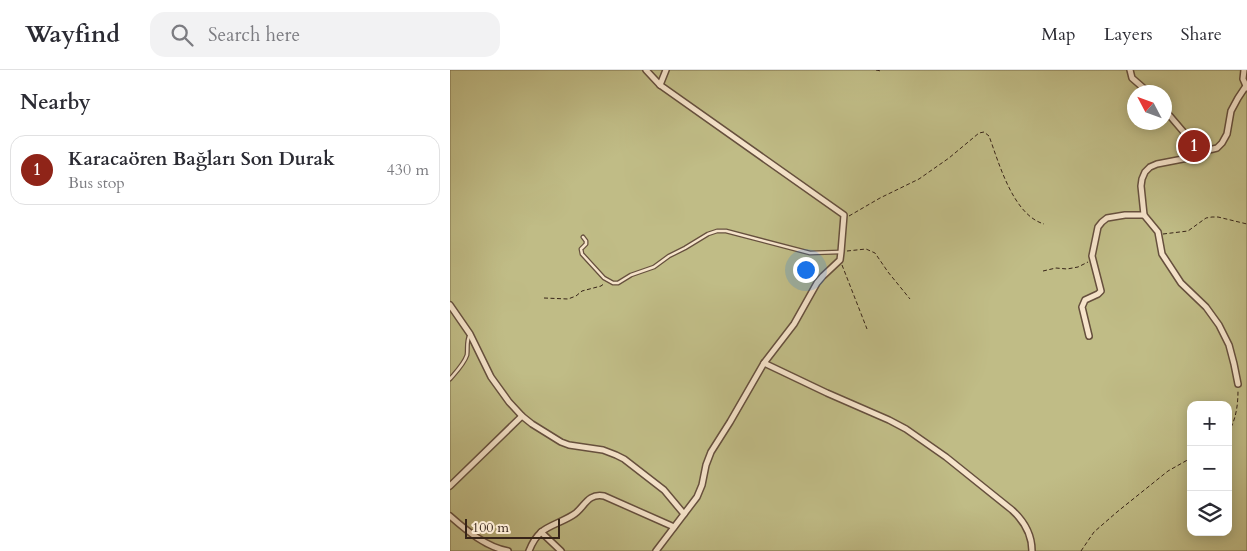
<!DOCTYPE html>
<meta charset="utf-8">
<style>
:root{--surface:#fff;--page:#f2f2f3;--text:#2b2b33;--muted:#7c7c81;--line:#e1e1e2;--accent:#8f2418}
body{margin:0;font-family:Cardo,serif;background:var(--page);color:var(--text)}
.controls{position:absolute;right:15px;bottom:15px;display:grid;overflow:hidden;border-radius:10px;box-shadow:0 2px 12px #0003}
.controls button{width:45px;height:45px;display:grid;place-items:center;padding:0;border:0;border-bottom:1px solid var(--line);background:var(--surface);color:var(--text);font:25px sans-serif}
.compass{position:absolute;left:677px;top:15px;width:45px;height:45px;border-radius:50%;background:var(--surface);box-shadow:0 2px 12px #0003;rotate:311deg}
.scale{position:absolute;left:15px;bottom:12px;width:95px;box-sizing:border-box;padding-left:5px;border:2px solid #372418;border-top:0;font-size:14px;line-height:18px;white-space:nowrap;color:#372418;-webkit-text-stroke:4px #f6e4cb;paint-order:stroke}
.you{position:absolute;left:355px;top:199px;width:18px;height:18px;margin:-12px;border:4px solid #fff;border-radius:50%;background:#1a73e8;box-shadow:0 0 0 8px #1a73e833}
.badge{display:grid;place-items:center;width:32px;height:32px;border-radius:50%;background:var(--accent);color:#fff;font-size:16px;font-weight:700}
.pin{position:absolute;translate:-50% -50%;border:2px solid #fff;box-shadow:0 1px 5px #0006}
.list{margin:0;padding:0;list-style:none}
h2{display:flex;justify-content:space-between;align-items:center;height:65px;margin:0;padding:0 20px;font-size:21px}
h2 small{font-size:16px;font-weight:400;color:var(--muted)}
.list li{display:grid;grid-template-columns:32px 1fr auto;gap:15px;align-items:center;box-sizing:border-box;height:70px;margin:0 10px 10px;padding:0 10px;border:1px solid var(--line);border-radius:15px}
.list b{display:block;font-size:19px;white-space:nowrap}
.list p{margin:0;font-size:16px;white-space:nowrap;color:var(--muted)}
.list em{font-size:16px;font-style:normal;color:var(--muted)}
.icon{flex:none;width:28px;height:28px;fill:none;stroke:currentColor;stroke-width:2;stroke-linecap:round;stroke-linejoin:round}
.map{position:relative;flex:none;width:797px;height:481px;overflow:hidden}
header{display:flex;align-items:center;gap:30px;box-sizing:border-box;height:70px;padding:0 25px;background:var(--surface);border-bottom:1px solid var(--line)}
header strong{font-size:24px}
nav{display:flex;gap:28px;margin-inline-start:auto;font-size:18px}
.search{width:350px;height:45px;background:var(--page);display:flex;align-items:center;gap:12px;box-sizing:border-box;padding:0 18px;border-radius:15px;color:var(--muted);font-size:19px}
main{display:flex}
aside{flex:1;background:var(--surface)}
.map>svg:first-child{display:block}
.green{fill:#c0bc86;stroke:#7c704f;fill-rule:evenodd}
.lines{fill:none;stroke-linecap:round;stroke-linejoin:round}
.service-casing{stroke:#66503e;stroke-width:5}
.minor-casing{stroke:#66503e;stroke-width:8}
.path{stroke:#372418;stroke-width:1;stroke-dasharray:4 2.5;stroke-linecap:butt}
.service{stroke:#f6e4cb;stroke-width:2.5}
.minor{stroke:#f6e4cb;stroke-width:5}
</style>
<header>
<strong>Wayfind</strong>
<div class="search"><svg class="icon" aria-label="search" viewBox="0 0 24 24"><circle cx="10" cy="10" r="6"/><path d="M15 15l6 6"/></svg>Search here</div>
<nav><a>Map</a><a>Layers</a><a>Share</a></nav>
</header>
<main>
<aside>
<h2>Nearby<small></small></h2>
<ul class="list">
<li><span class="badge">1</span><div><b>Karacaören Bağları Son Durak</b><p>Bus stop</p></div><em>430 m</em></li>
</ul>
</aside>
<div class="map">
<svg width="797" height="481" viewBox="0 0 797 481">
<rect width="100%" height="100%" fill="#f1d5af"/>
<filter id="stains"><feTurbulence type="fractalNoise" baseFrequency=".004" numOctaves="4"/><feColorMatrix values="0 0 0 0 .2 0 0 0 0 .09 0 0 0 0 .02 0 0 0 .5 -.17"/></filter>
<radialGradient id="worn" r=".72"><stop offset=".6" stop-color="#630" stop-opacity="0"/><stop offset="1" stop-color="#630" stop-opacity=".3"/></radialGradient>
<path class="green" d="M 0,0 L 797,0 L 797,481 L 0,481 ZM 684,22 L 714,22 L 714,52 L 684,52 ZM 741,335 L 778,335 L 778,462 L 741,462 Z"/>
<g class="lines">
<g class="service-casing">
<g id="service">
<path d="M 133,167 L 136,171 L 136,174 L 131,179 L 132,184 L 154,208 L 163,213 L 168,213 L 181,205 L 204,197 L 219,186 L 235,178 L 258,164 L 267,161 L 276,161 L 360,183 L 390,182"/>
<path d="M 0,309 C 6,302 14,294 17,285 C 18,278 16,271 20,264"/>
</g>
</g>
<g class="minor-casing">
<g id="minor">
<path d="M 196,0 L 210,15"/>
<path d="M 680,0 L 682,8 L 698,22"/>
<path d="M 794,0 L 793,9 L 797,18"/>
<path d="M 714,39 L 743,73 L 744,78 L 743,84"/>
<path d="M 0,235 L 20,264 L 41,307 L 59,332 L 72,346 L 82,354 L 111,372 L 119,375 L 153,380 L 166,385 L 174,389 L 214,420 L 234,444"/>
<path d="M 639,266 L 632,237 L 635,230 L 648,224 L 651,221 L 642,186 L 648,157 L 652,152 L 657,148 L 675,145 L 694,145"/>
<path d="M 314,293 L 377,323 L 439,350 L 456,359 L 496,387 L 562,440 C 574,451 582,465 582,481"/>
<path d="M 788,314 L 784,294 L 779,275 L 769,255 L 756,237 L 731,213 L 712,184 L 708,162 L 694,145 L 691,116 L 692,109 L 695,102 L 700,97 L 707,94 L 738,88 L 743,84 L 767,78 L 772,73 L 777,64 L 781,41 L 788,28 L 796,16"/>
<path d="M 0,416 L 72,346"/>
<path d="M 0,446 C 17,461 36,477 58,481"/>
<path d="M 91,462 L 111,481"/>
<path d="M 79,481 C 89,455 102,458 123,445 C 135,438 136,423 154,426 L 224,457"/>
<path d="M 206,481 L 247,427 L 252,415 L 256,395 L 261,382 L 280,352 L 314,293 L 344,254 L 367,213 L 373,206 L 390,190 L 391,182 L 394,145 L 210,15 L 216,0"/>
</g>
</g>
<g class="path">
<path d="M 426,0 L 431,1"/>
<path d="M 399,146 L 430,128 L 469,109 L 499,88 L 529,63 L 534,62 L 539,66 C 549,93 563,145 594,154"/>
<path d="M 713,164 L 738,161 L 756,148 L 762,147 L 768,147 L 797,154"/>
<path d="M 397,181 L 416,179 L 425,183 L 438,202 L 460,229"/>
<path d="M 392,195 L 417,259"/>
<path d="M 593,201 L 606,198 L 617,199 L 628,197 L 638,192"/>
<path d="M 94,228 L 118,229 L 126,226 L 132,221 L 151,216 L 155,213"/>
<path d="M 778,363 C 786,350 788,335 788,321"/>
<path d="M 631,481 L 644,462 L 667,442 L 718,401 L 741,388"/>
</g>
<use href="#service" class="service"/>
<use href="#minor" class="minor"/>
</g>
<rect width="100%" height="100%" filter="url(#stains)"/>
<rect width="100%" height="100%" fill="url(#worn)"/>
</svg>
<div class="controls">
<button>+</button>
<button>−</button>
<button><svg class="icon" aria-label="layers" viewBox="0 0 24 24"><path d="M12 4l9 5-9 5-9-5zM3 14l9 5 9-5"/></svg></button>
</div>
<svg class="compass" viewBox="-18 -18 36 36"><path d="M0-13l5 13h-10z" fill="#e53935"/><path d="M0 13l5-13h-10z" fill="#7c7c81"/></svg>
<div class="scale">100 m</div>
<div class="you"></div>
<div class="pin badge" style="left:744px;top:76px">1</div>
</div>
</main>
